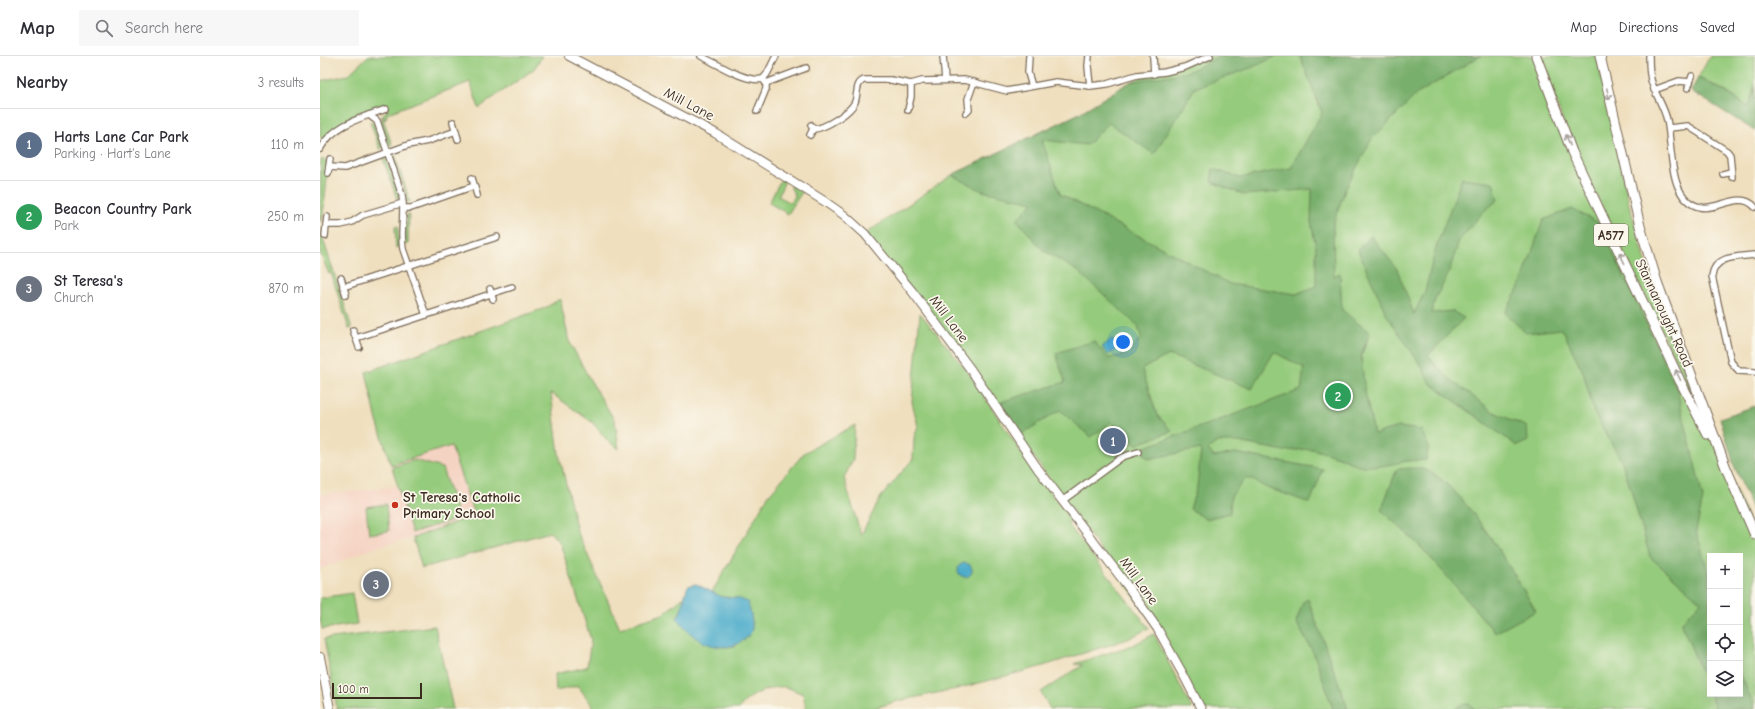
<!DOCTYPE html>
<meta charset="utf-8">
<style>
:root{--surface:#fff;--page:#f7f7f7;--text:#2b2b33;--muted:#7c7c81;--line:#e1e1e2;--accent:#0b8043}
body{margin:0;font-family:"Comic Neue",sans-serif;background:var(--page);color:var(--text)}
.controls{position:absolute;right:12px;bottom:12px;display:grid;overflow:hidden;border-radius:0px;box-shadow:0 4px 16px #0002}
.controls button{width:36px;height:36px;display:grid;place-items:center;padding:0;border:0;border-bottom:1px solid var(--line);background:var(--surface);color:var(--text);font:20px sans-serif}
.scale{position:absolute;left:12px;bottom:10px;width:90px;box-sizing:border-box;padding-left:4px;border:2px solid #3b2a1e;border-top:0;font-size:11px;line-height:14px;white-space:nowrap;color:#3b2a1e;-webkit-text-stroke:3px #fbf7ec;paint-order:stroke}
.you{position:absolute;left:803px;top:286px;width:14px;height:14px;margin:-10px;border:3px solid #fff;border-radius:50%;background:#1a73e8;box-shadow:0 0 0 6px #1a73e833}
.badge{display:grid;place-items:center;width:26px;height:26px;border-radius:50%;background:var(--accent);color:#fff;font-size:13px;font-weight:700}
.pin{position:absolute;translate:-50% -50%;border:2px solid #fff;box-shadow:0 1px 4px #0006}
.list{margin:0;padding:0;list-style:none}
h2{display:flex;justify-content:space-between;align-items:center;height:52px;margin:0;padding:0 16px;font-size:17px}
h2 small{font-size:13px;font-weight:400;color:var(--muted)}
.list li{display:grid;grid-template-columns:26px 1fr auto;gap:12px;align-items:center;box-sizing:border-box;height:72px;padding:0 16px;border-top:1px solid var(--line)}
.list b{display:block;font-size:15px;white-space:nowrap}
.list p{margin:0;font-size:13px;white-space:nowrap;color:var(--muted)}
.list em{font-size:13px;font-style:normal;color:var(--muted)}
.icon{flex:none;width:22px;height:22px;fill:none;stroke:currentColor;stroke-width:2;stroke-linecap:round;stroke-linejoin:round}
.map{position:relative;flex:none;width:1435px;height:653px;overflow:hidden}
header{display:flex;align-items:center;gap:24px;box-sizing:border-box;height:56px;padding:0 20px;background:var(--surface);border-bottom:1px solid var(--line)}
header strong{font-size:19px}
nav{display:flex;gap:22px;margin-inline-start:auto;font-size:14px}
.search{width:280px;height:36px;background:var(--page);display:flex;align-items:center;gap:10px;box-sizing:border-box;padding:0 14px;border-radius:0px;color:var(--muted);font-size:15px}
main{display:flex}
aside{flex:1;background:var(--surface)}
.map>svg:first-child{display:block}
.built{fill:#f5d3c2}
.green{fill:#95cb7c;stroke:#687a4d;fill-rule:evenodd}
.forest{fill:#78af6c;stroke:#5a6c45}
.water{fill:#4caccb;stroke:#446b74}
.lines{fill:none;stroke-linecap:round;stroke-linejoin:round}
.street-casing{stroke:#7a6956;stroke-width:8}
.secondary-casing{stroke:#7a6956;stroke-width:10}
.primary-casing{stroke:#7a6956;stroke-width:11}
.street{stroke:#fff;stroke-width:5.5}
.secondary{stroke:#fff;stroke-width:8}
.primary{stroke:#fff;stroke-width:9}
.oneway{stroke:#a79f9a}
.poi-dot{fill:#c8321e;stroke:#fbf7ec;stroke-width:1.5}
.labels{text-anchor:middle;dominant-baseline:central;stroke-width:3.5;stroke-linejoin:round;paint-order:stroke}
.shield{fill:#fbf7ec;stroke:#75685c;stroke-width:1}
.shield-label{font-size:13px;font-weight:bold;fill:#3b2a1e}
.street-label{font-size:14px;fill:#3b2a1e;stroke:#fbf7ec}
.poi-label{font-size:14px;font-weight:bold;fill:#3b2a1e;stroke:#fbf7ec;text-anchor:start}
</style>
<header>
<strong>Map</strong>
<div class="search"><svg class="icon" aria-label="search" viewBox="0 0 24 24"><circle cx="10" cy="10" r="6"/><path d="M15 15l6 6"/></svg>Search here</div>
<nav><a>Map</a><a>Directions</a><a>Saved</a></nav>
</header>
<main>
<aside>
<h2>Nearby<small>3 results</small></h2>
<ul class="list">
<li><span class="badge" style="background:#5c6f8a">1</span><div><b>Harts Lane Car Park</b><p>Parking · Hart's Lane</p></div><em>110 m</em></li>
<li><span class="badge" style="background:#2e9e5b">2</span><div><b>Beacon Country Park</b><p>Park</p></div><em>250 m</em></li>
<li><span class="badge" style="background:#6b7280">3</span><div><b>St Teresa's</b><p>Church</p></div><em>870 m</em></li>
</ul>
</aside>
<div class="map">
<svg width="1435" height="653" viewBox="0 0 1435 653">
<rect width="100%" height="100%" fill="#fbf7ec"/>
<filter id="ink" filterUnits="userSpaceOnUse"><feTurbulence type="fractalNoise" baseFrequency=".025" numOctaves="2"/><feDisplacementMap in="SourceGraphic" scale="8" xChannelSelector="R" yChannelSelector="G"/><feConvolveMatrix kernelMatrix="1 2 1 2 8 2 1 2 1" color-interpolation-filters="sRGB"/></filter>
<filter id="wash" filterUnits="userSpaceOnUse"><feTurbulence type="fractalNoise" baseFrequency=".012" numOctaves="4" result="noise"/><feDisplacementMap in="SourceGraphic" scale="16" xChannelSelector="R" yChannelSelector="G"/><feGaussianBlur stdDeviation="0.9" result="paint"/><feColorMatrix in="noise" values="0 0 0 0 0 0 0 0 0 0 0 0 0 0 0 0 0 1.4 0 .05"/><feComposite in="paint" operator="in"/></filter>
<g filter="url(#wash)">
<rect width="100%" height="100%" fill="#efdfbe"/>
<path class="built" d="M 131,390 L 154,460 L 93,482 L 60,490 L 0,513 L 0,439 L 78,430 L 71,409 Z"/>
<g class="green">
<path d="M 48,0 L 222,0 L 214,13 L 159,52 L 150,26 L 68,57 L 65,64 L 63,58 L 67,55 L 65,50 L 23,66 L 2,83 L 0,81 L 0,25 L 28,19 Z"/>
<path d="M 890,0 L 1216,0 L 1252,96 L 1406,412 L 1435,479 L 1435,653 L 880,653 L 837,572 L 651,314 L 545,178 L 632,119 L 758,58 L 810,26 L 828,18 L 845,16 ZM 1390,500 L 1420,500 L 1420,638 L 1390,638 Z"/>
<path d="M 1219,0 L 1277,0 L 1309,148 L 1327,209 L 1379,352 L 1252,89 Z"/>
<path d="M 1390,0 L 1435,0 L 1435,30 L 1428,51 C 1412,39 1396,29 1378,22 Z"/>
<path d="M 62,60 L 72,89 L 69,90 L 61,67 Z"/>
<path d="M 51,65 L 54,68 L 63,92 L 60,93 L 50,66 Z"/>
<path d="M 75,99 L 90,146 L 87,146 L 85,136 L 73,100 Z"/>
<path d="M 66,102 L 80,142 L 77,143 L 63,103 Z"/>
<path d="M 1,103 L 8,106 L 8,113 L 3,160 L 0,166 Z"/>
<path d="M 461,123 L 465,125 L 458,140 L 471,147 L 475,140 L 471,132 L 471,129 L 482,136 L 468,158 L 449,147 Z"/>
<path d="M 87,158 L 89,158 L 88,188 L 85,189 L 85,177 Z"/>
<path d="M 78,170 L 79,191 L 76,192 L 75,171 Z"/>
<path d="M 0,174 L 32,272 L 29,273 L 11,217 L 9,218 L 0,196 Z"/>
<path d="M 240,243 L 249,285 L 269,322 L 295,365 L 299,393 L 287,384 L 272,366 L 231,337 L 239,398 L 257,475 L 300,572 L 343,558 L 364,541 L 364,548 L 357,562 C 376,581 388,594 416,590 L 417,542 L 402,541 L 392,536 L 448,440 L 484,397 L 535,369 L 533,403 L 524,422 L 541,479 L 561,441 L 593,403 L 594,382 L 598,370 L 592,346 L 600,257 L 648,316 L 714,416 L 752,464 L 747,467 L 829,572 L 808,583 L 720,611 L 636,633 L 578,645 L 552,653 L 486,653 L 483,638 C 477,636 471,632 465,631 C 451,629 425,641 419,653 L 275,653 L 258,630 L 236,635 L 235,618 L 267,611 L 271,584 L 240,487 L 230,476 L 102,512 L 93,482 L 154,459 L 131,390 L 71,409 L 57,365 L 46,316 L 225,252 Z"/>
<path d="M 95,404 L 122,412 L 139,462 L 92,477 L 72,411 Z"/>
<path d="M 66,448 L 69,475 L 49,478 L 46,451 Z"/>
<path d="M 32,537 L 37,568 L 2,573 L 0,561 L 0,542 Z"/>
<path d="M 115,570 L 133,653 L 17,653 L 4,583 Z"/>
<path d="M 834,578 L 872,653 L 730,653 L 721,636 L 763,609 L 754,608 L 813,589 Z"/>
</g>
<g class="forest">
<path d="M 900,0 L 957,0 L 933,11 L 875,32 L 834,98 L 789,67 L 767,89 L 722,84 L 740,138 L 910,228 L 976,238 L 996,230 L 996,192 L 991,166 L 992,133 L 925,139 L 891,126 L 893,113 L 920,122 L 971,112 L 1002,57 L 980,0 L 1160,0 L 1097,38 L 1051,84 L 1025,134 L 1013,169 L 1014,220 L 1020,217 L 1022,254 L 1050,277 L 1041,300 L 1045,335 L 1054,378 L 1078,371 L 1101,374 L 1109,391 L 1106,404 L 1087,405 L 1062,410 L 1038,410 L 1019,401 L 992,393 L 964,395 L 918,386 L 897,386 L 888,393 L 894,401 L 915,397 L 1003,413 L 990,447 L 945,431 L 931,423 L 925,423 L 911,440 L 910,457 L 886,463 L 870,453 L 877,431 L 881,393 L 828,403 L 820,393 L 981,334 L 984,312 L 954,296 L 932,333 L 849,299 L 822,313 L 837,359 L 852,375 L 816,389 L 791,366 L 771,381 L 740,354 L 700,379 L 681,346 L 745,326 L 736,297 L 774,285 L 788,302 L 806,299 L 821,282 L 818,270 L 759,216 L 723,194 L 697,164 L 713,146 L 662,135 L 632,119 L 758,58 L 810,26 L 867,16 Z"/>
<path d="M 1378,22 C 1396,30 1412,39 1428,51 L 1435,30 L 1435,75 L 1371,35 Z"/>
<path d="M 1142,122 L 1173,126 L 1178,144 L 1163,156 L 1139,185 L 1128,219 L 1116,241 L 1111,257 L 1132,255 L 1144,262 L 1108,300 L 1124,318 L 1172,355 L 1207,371 L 1208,385 L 1197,390 L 1110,327 L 1100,308 L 1066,258 L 1038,194 L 1051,180 L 1077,213 L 1094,258 L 1105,235 L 1116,191 Z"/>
<path d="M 1252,153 L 1279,167 L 1357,333 L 1383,442 L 1376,475 L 1390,522 L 1390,637 L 1361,567 L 1381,546 L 1330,501 L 1311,434 L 1302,406 L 1274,357 L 1263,316 L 1242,273 L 1206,277 L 1185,257 L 1201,228 L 1223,164 Z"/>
<path d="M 1435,350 L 1435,461 L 1414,409 L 1400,362 Z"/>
<path d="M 1077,413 C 1085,413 1095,411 1102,413 C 1141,423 1195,520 1216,555 L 1175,577 L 1126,519 L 1098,488 L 1061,454 Z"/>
<path d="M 988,543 L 1028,653 L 1013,653 L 994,598 L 976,566 L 983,546 Z"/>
<path d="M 1420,616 L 1435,653 L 1395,653 L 1390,638 L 1420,638 Z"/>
<path d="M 1149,648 L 1155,653 L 1135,653 L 1140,649 Z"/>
</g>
<g class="water">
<path d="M 792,283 L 799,291 L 788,299 L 782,291 Z"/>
<circle cx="645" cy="514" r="7"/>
<path d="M 376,528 L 402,541 L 417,542 L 428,546 C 430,555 433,564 432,573 C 430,579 427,582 422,585 C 409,595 390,591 376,582 C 369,577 363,568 357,562 C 364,552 363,541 368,530 Z"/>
</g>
</g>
<g filter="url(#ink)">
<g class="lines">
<g class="street-casing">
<g id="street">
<path d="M 381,0 C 396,7 426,27 443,23"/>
<path d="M 623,0 L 625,24"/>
<path d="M 709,0 L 708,17 L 712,30"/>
<path d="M 769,0 L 768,10 L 770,30"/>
<path d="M 833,0 L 834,18"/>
<path d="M 1329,0 C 1329,9 1329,19 1332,27 C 1336,40 1344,51 1347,64 C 1353,89 1347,144 1380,151 C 1398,155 1420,134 1435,151"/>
<path d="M 446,27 L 486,12"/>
<path d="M 1368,32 L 1372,20"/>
<path d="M 1334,34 L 1359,25 L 1370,26"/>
<path d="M 588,54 L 591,41 L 591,28"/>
<path d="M 437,55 L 446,33 L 446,27 L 443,23 L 447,18 L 456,0"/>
<path d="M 646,57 L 649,54 L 648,43 L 654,26"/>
<path d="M 49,59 L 57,65 L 82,139 C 85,158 80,175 83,193 L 106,259"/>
<path d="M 133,66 L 138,83"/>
<path d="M 491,69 L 493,73 C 504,73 530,57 535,46 C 538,39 535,27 544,24 L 571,24 L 591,28 L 602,25 L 645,24 L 687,35 L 736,26 L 770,30 L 787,28 L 817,19 L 845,16 L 865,11 L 890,0"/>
<path d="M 1349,72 L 1368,70 L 1407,95 L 1410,99 L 1412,121"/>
<path d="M 490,79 L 493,73"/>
<path d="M 0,93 C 14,68 41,62 66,53"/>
<path d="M 9,111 L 25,112 L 88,89 L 108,85 L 136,75"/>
<path d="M 8,117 L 10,103"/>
<path d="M 1403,118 L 1411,116"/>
<path d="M 152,122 L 157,139"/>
<path d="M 84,152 L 91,152 L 154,130"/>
<path d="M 6,169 L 21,169 L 32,166 L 43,159 L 83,147"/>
<path d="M 5,180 L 7,161"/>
<path d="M 1435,199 C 1418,201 1395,199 1392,220 L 1411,306 L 1419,315 L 1435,316"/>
<path d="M 21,222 L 26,239"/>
<path d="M 23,231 L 177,181"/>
<path d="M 170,233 L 173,243"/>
<path d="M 33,274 L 39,291"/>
<path d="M 36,282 L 192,231"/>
<path d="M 742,445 L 802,401 L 818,396"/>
</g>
</g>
<g class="secondary-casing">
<g id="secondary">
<path d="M 249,0 L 395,77 L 504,145 L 524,159 L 545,178 L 592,235 L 651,314 L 718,413 L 806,528 L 837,572 L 864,620 L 881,653"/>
<path d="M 0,601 L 10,653"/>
</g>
</g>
<g class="primary-casing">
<g id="primary">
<path d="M 1216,0 L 1252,96 L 1360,325 L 1388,379"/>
<path d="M 1280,0 L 1320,170 L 1337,226 L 1406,412 L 1435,479"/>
</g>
</g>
<use href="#street" class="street"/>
<use href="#secondary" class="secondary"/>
<use href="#primary" class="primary"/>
</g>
<defs><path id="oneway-shaft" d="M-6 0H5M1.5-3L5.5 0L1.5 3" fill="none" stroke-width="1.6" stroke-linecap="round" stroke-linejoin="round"/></defs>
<g class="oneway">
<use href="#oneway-shaft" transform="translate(1288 38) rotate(78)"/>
<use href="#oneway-shaft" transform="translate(1248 84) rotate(-111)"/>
<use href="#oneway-shaft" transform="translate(1302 202) rotate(-116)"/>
<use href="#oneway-shaft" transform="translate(1358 319) rotate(-115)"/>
</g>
</g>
<circle class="poi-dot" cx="75" cy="449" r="4"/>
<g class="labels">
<rect class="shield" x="1274" y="168" width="34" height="22" rx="3"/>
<g class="shield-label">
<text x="1291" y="179">A577</text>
</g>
<g class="street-label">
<text transform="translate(369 48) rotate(28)">Mill Lane</text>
<text transform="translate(1344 257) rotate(65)">Stannanought Road</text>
<text transform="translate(629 263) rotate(53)">Mill Lane</text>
<text transform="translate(819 525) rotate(54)">Mill Lane</text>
</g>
<g class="poi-label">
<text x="83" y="441">St Teresa's Catholic<tspan x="83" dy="16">Primary School</tspan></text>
</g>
</g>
</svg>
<div class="controls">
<button>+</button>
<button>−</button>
<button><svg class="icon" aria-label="locate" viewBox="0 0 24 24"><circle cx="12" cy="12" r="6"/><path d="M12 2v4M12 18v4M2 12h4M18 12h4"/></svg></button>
<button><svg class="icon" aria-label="layers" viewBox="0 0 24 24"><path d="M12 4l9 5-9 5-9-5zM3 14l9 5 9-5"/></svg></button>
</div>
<div class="scale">100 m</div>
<div class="you"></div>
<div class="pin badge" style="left:793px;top:385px;background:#5c6f8a">1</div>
<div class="pin badge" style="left:1018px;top:340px;background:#2e9e5b">2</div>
<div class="pin badge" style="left:56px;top:528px;background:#6b7280">3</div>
</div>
</main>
